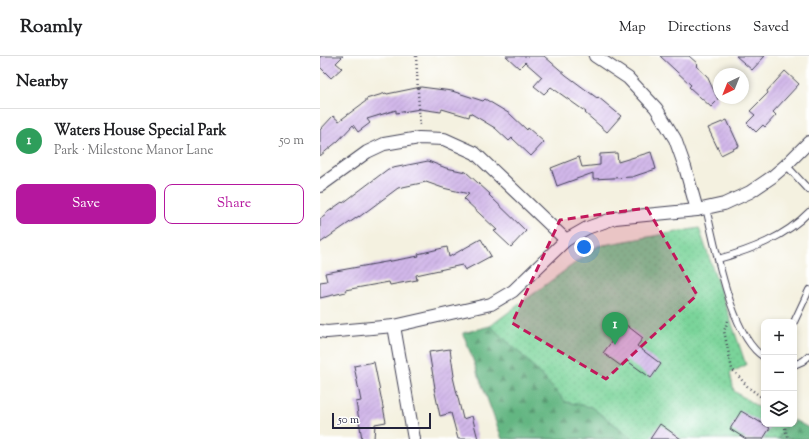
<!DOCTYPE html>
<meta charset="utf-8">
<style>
:root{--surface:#fff;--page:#f6f6f6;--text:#202124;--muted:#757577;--line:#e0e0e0;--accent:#b5179e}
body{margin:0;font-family:"Sorts Mill Goudy",serif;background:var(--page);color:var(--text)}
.controls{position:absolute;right:12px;bottom:12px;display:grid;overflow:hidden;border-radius:8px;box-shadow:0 2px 6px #0003}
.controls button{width:36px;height:36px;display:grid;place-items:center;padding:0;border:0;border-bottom:1px solid var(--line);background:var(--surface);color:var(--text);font:20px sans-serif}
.compass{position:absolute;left:393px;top:12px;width:36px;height:36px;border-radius:50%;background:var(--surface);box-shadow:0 2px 6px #0003;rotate:223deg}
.scale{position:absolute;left:12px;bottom:10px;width:99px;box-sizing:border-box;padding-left:4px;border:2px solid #22223b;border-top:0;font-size:11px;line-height:14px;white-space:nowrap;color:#22223b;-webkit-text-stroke:3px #fff;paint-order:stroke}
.you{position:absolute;left:264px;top:191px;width:14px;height:14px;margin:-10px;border:3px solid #fff;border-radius:50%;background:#1a73e8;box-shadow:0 0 0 6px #1a73e833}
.badge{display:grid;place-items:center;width:26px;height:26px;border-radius:50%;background:var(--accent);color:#fff;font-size:13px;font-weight:700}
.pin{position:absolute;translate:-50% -33px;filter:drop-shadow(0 1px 2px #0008)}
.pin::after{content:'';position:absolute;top:21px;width:14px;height:12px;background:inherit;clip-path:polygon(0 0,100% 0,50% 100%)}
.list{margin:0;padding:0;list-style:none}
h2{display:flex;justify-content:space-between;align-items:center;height:52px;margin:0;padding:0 16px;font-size:17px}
h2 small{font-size:13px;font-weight:400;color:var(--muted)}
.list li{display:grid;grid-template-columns:26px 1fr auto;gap:12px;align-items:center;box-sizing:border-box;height:64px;padding:0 16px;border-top:1px solid var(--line)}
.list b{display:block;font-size:15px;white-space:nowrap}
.list p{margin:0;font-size:13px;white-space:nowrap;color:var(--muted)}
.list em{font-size:13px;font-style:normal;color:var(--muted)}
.actions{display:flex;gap:8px;padding:12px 16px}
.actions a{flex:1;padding:9px 0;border:1px solid var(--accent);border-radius:8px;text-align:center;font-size:14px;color:var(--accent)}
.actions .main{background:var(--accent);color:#fff}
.icon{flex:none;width:22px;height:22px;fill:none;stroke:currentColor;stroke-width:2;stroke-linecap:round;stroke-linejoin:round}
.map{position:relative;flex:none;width:489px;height:383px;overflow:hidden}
header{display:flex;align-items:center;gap:24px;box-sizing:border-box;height:56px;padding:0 20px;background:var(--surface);border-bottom:1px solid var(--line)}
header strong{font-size:19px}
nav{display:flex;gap:22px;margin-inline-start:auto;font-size:14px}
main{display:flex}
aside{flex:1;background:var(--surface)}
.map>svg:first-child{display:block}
.grass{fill:url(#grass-dots);stroke:#4e7b6a}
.forest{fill:url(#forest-firs);stroke:#426c5e}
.building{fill:url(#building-hatch)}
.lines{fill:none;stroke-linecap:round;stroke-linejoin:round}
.lane-casing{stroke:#424154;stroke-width:8}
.street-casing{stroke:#424154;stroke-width:14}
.path{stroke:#424154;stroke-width:2.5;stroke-dasharray:1 3;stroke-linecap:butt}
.lane{stroke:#fff;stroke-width:6}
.street{stroke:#fff;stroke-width:12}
.marked{fill:#c2185b;fill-opacity:0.2;stroke:#c2185b;stroke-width:3;stroke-dasharray:8 5;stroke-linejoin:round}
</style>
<header>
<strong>Roamly</strong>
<nav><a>Map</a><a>Directions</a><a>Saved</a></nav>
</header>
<main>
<aside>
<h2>Nearby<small></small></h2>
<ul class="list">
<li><span class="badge" style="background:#2e9e5b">1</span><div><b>Waters House Special Park</b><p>Park · Milestone Manor Lane</p></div><em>50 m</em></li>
</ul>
<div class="actions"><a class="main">Save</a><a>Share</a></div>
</aside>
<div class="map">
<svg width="489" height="383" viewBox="0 0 489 383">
<defs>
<pattern id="grass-dots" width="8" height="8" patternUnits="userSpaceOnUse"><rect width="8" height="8" fill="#7ad49a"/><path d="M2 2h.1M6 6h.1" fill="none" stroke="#69b686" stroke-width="1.8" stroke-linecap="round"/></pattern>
<pattern id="forest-firs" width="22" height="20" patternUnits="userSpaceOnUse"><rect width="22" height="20" fill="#63b682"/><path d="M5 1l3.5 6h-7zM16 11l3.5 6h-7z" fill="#51946c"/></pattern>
<pattern id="building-hatch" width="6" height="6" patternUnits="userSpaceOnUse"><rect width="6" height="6" fill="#d1b7e9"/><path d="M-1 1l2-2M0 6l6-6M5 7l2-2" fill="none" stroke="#b39dc9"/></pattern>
</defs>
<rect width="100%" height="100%" fill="#fff"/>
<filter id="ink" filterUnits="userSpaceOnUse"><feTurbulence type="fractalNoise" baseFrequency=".025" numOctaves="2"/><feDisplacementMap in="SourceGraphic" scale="8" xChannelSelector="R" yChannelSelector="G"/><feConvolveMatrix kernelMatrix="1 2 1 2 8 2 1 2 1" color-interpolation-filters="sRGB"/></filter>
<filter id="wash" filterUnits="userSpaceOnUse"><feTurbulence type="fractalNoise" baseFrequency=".012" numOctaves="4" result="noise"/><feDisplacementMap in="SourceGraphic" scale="16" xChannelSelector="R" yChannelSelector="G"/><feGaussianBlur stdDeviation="0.9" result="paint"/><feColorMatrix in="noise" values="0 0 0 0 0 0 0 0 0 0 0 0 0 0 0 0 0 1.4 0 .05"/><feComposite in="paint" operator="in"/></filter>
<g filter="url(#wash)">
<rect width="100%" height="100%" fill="#f4f1e0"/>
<path class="grass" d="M 379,172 L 426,309 L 410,317 L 414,335 L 444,355 L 444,368 L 464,368 L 486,383 L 191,383 L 186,362 L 158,320 L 150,285 L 178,278 L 170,270 L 278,190 Z"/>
<g class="forest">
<path d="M 170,270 L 202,299 L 246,346 L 271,351 L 314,383 L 182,383 L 143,277 Z"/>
<path d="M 474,364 L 489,372 L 489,383 L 458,383 L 466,368 L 474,368 Z"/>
</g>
<g id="blocks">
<g class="building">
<path d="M 0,0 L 23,0 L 16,7 L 22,12 L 11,22 L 0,11 Z"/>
<path d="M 186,0 L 224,0 L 246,19 L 277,42 L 278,41 L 301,60 L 287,76 L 265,57 L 266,56 L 231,31 L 224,38 L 214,30 L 222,21 L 205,6 L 199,12 Z"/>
<path d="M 340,0 L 369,0 L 378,8 L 376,10 L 387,20 L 398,44 L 391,51 L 369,31 L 371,29 Z"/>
<path d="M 416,0 L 445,0 L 432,14 Z"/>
<path d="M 465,15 L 479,28 L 453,56 L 456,59 L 445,71 L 443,69 L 436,76 L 427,67 L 435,59 L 430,55 L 448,37 L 447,35 Z"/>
<path d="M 101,31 L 132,35 L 163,45 L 165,43 L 190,58 L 207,74 L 208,72 L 224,86 L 211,100 L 192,82 L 189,85 L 175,72 L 150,57 L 149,61 L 122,53 L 121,56 L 100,53 L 76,57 L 76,54 L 47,63 L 50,67 L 38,76 L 33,69 L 18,85 L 0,100 L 0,74 L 13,60 L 19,65 L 46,45 L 46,43 L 66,37 L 67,38 Z"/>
<path d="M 407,64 L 419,90 L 401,99 L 388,72 Z"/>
<path d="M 331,96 L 336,113 L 312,121 L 273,123 L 273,117 L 237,130 L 231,112 L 259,101 L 262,111 L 280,109 L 280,98 L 297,97 L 298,106 Z"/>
<path d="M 108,105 L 126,112 L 146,116 L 170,138 L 169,139 L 206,175 L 191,191 L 174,175 L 177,174 L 144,143 L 149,138 L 123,132 L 106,126 L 78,132 L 39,161 L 39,160 L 0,187 L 0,163 L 6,159 L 5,158 L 22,146 L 23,147 L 68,113 Z"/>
<path d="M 161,183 L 171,200 L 145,214 L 142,209 L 96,219 L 97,224 L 70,229 L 69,226 L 25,234 L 26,236 L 0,242 L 0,226 L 7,225 L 5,217 L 99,200 L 98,198 L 127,191 L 129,201 Z"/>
<path d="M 305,268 L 323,282 L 317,290 L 341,308 L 331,322 L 306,304 L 301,310 L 283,297 Z"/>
<path d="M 130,293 L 134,320 L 133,321 L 143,363 L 152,360 L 158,383 L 138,383 L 131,357 L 120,360 L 114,332 L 115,332 L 109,296 Z"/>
<path d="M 54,306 L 66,366 L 55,368 L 54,383 L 42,383 L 36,346 L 41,345 L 34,310 Z"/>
<path d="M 421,355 L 450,372 L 443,383 L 426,383 L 410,373 Z"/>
<path d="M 340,368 L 361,383 L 330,383 Z"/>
</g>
</g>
</g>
<g filter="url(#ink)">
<use href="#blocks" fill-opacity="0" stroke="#424154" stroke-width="1"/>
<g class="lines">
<g class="lane-casing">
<g id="lane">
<path d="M 466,109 L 489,134"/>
<path d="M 386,152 C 395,188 411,282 444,301"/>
<path d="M 398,203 C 431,194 465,181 489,156"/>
<path d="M 474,266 L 489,234"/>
<path d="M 474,309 L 483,305 L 489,300"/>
</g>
</g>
<g class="street-casing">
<g id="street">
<path d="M 275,0 L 308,22 L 336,52 L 355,83 L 365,111 L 377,154"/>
<path d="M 0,130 L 47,96 L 64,88 L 99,82 L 124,83 L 155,97 L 246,184"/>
<path d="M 74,270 L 94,383"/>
<path d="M 0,275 L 7,276 L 74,270 L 171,248 L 193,235 L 246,184 L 267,172 L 295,162 L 377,154 L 404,148 L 430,136 L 452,121 L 466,109 L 489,86"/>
</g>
</g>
<g class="path">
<path d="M 96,0 L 100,70"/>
<path d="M 408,265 L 404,275 L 412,313 L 428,331 L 444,343"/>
<path d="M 464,368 L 468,383"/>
</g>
<use href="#lane" class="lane"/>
<use href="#street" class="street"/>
</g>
</g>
<path class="marked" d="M 327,152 L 377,239 L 286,323 L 192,267 L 240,164 Z"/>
</svg>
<div class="controls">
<button>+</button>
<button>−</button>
<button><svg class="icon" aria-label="layers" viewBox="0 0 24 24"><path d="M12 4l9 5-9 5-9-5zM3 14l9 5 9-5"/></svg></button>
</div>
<svg class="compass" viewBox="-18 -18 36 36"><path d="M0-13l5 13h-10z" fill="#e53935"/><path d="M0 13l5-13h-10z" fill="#757577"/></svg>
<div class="scale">50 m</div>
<div class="you"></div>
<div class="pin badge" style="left:295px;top:289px;background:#2e9e5b">1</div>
</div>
</main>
